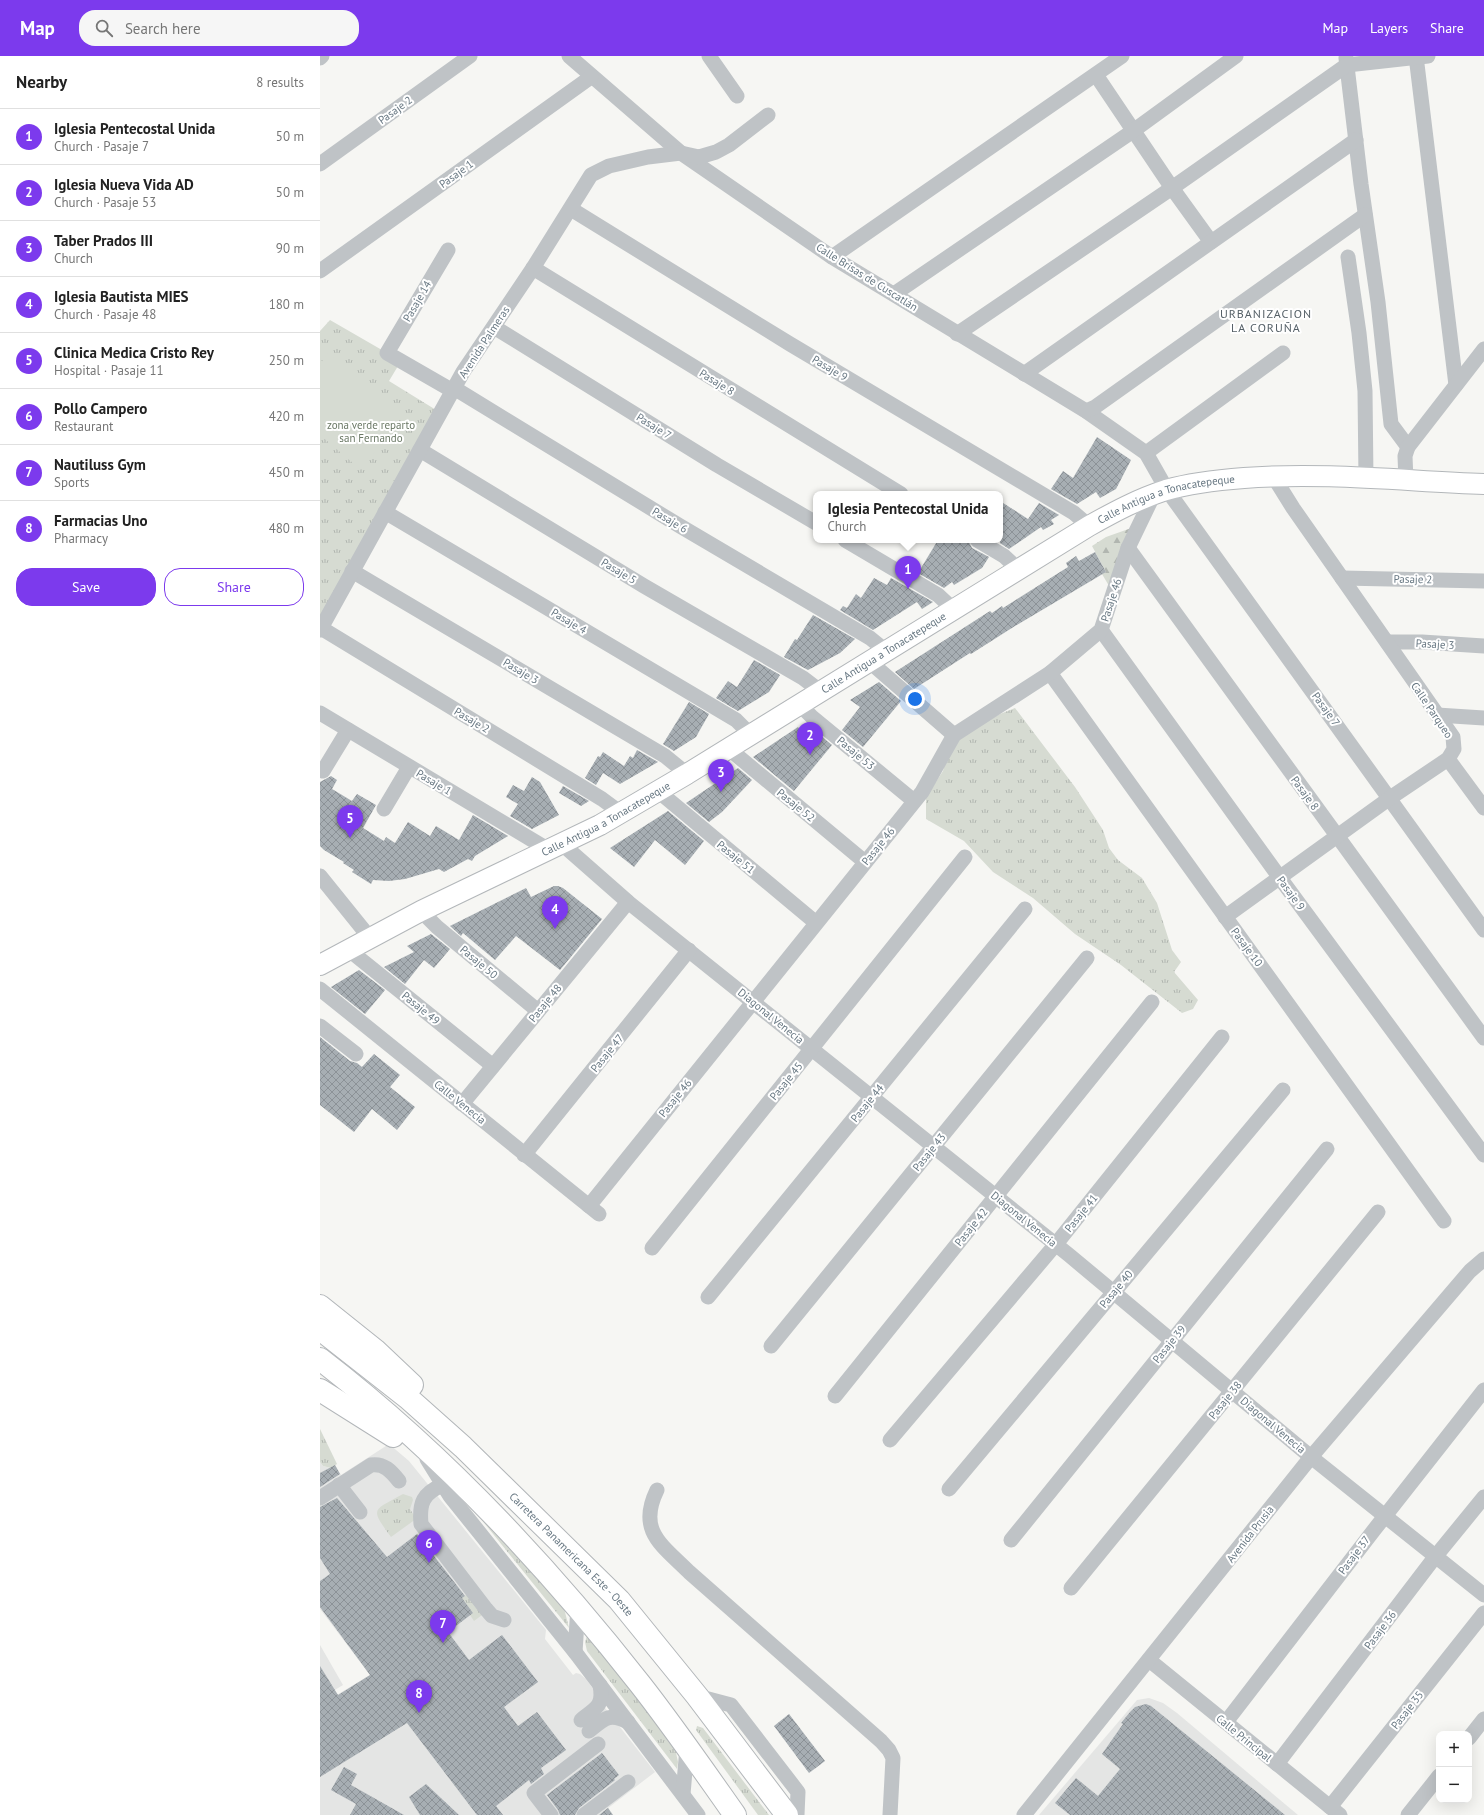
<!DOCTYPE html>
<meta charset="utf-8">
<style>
:root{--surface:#fff;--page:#f6f6f6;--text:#222;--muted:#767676;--line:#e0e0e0;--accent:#7c3aed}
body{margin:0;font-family:"PT Sans",sans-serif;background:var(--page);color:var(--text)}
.controls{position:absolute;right:12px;bottom:12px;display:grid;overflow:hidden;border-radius:8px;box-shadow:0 4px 16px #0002}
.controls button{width:36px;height:36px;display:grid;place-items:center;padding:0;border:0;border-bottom:1px solid var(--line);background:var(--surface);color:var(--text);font:20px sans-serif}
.you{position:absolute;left:595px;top:643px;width:14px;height:14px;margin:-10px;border:3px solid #fff;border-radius:50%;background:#1a73e8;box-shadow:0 0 0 6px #1a73e833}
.badge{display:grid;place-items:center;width:26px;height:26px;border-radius:50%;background:var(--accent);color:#fff;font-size:13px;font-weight:700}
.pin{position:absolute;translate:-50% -33px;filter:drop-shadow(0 1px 2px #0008)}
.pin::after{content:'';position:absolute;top:21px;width:14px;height:12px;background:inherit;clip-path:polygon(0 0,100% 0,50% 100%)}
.popup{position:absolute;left:493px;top:435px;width:190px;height:52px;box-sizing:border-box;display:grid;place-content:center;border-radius:8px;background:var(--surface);filter:drop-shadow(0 1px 3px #0005);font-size:13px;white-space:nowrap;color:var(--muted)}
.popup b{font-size:15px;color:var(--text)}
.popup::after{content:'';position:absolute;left:50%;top:100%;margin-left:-8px;border:8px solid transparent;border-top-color:var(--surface)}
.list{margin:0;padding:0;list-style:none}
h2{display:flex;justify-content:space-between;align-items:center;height:52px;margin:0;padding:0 16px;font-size:17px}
h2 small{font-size:13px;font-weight:400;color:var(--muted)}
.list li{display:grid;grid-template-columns:26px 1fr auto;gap:12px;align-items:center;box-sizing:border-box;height:56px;padding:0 16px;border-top:1px solid var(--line)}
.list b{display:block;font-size:15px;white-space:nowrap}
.list p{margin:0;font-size:13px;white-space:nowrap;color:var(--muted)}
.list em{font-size:13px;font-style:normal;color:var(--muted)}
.actions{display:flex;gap:8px;padding:12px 16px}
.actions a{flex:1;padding:9px 0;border:1px solid var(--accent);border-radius:16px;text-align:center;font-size:14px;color:var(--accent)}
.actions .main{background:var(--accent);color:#fff}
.icon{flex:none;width:22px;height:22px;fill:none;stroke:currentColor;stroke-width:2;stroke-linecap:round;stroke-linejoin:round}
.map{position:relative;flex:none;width:1164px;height:1759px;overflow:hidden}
header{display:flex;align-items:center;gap:24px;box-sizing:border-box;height:56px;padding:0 20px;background:var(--accent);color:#fff}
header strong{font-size:19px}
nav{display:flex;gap:22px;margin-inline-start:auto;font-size:14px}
.search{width:280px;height:36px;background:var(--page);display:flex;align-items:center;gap:10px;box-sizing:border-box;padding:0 14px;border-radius:16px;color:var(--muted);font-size:15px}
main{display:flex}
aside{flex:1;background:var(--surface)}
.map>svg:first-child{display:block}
.built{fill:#e4e5e4}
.grass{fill:url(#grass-tufts)}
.forest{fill:url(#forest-firs)}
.pitch{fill:#d6dbd2}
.building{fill:url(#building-cross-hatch)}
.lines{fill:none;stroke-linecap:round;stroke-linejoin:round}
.major-casing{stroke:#b3b7ba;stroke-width:22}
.highway-casing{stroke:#b2b6b9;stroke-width:24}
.minor{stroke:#bfc3c6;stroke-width:15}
.major{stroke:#fff;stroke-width:20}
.highway{stroke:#fff;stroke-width:22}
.labels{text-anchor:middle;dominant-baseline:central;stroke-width:4;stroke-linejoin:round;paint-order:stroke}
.street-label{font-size:11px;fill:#677782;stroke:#fff}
.park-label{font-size:11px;fill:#6b7966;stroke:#fff}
.neighbourhood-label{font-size:12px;letter-spacing:1px;fill:#556067;stroke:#fff}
</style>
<header>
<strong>Map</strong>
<div class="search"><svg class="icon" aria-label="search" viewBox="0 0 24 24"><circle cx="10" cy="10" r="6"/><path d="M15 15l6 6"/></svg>Search here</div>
<nav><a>Map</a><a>Layers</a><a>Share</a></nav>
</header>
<main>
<aside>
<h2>Nearby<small>8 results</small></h2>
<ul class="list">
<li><span class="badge">1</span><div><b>Iglesia Pentecostal Unida</b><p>Church · Pasaje 7</p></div><em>50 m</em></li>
<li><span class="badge">2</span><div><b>Iglesia Nueva Vida AD</b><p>Church · Pasaje 53</p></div><em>50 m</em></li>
<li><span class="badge">3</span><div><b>Taber Prados III</b><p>Church</p></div><em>90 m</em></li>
<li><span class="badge">4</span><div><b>Iglesia Bautista MIES</b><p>Church · Pasaje 48</p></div><em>180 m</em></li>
<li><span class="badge">5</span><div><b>Clinica Medica Cristo Rey</b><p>Hospital · Pasaje 11</p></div><em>250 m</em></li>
<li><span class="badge">6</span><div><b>Pollo Campero</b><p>Restaurant</p></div><em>420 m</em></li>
<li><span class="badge">7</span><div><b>Nautiluss Gym</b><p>Sports</p></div><em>450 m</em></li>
<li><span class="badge">8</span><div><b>Farmacias Uno</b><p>Pharmacy</p></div><em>480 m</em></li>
</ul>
<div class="actions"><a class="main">Save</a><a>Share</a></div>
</aside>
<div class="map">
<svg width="1164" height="1759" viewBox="0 0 1164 1759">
<defs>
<pattern id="grass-tufts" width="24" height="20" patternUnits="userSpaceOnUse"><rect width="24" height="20" fill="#d6dbd2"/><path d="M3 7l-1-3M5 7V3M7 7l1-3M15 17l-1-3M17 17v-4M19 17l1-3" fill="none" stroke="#b1b6b0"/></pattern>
<pattern id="forest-firs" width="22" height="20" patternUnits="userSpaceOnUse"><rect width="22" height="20" fill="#d6dbd2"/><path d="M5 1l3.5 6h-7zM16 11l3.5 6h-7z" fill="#b1b6b0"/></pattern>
<pattern id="building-cross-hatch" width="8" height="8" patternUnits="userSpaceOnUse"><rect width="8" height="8" fill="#a7aeb3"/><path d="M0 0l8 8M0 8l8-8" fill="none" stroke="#8c9297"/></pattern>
</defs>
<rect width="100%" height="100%" fill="#f6f6f3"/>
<g class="built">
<path d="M 69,1388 L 89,1405 L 226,1574 L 225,1583 L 253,1619 L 256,1617 L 260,1618 L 266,1623 L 274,1634 L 275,1639 L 335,1716 L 279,1759 L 0,1759 L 0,1649 L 50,1619 L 0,1553 L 0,1406 L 3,1410 L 11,1412 L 15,1409 L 21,1419 Z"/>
<path d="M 0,1589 L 23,1629 L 0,1643 Z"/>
<path d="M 829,1642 L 843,1647 L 857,1657 L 978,1759 L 719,1759 L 817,1644 Z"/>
</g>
<g class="grass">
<path d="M 10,264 L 81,305 L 69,325 L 121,357 L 0,574 L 0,275 Z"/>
<path d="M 695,652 L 755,731 L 783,774 L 789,792 L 798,804 L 822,822 L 837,847 L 852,894 L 861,906 L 854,916 L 878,944 L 873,953 L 862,957 L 801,909 L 755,878 L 713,842 L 673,816 L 644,785 L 606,763 L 606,741 L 623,715 L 629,693 L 646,677 L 680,658 Z"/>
<path d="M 0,1373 L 17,1408 L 11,1412 L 3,1410 L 0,1406 Z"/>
<path d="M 83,1438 L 92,1441 L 93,1444 L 90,1453 L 96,1463 L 71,1481 C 49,1451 53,1455 83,1438 Z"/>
<path d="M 159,1456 L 244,1552 L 249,1572 L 157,1458 Z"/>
<path d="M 150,1536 L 162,1559 L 154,1565 L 150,1559 L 153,1557 L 142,1542 Z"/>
<path d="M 268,1577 L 355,1692 L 358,1706 L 357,1713 L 267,1595 L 265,1586 Z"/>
<path d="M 377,1670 L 383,1672 L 449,1759 L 438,1759 L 376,1674 Z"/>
</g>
<path class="forest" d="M 817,470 L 792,535 L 782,518 L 786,516 L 772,490 L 786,481 Z"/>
<path class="pitch" d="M 8,297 L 83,359 L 41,414 L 0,379 L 0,308 Z"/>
<g class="building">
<path d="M 777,381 L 811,404 L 796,433 L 780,442 L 776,436 L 757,448 L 731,433 L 743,415 L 753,422 Z"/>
<path d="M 680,445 L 708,463 L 719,447 L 739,459 L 731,464 L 734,468 L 723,474 L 721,471 L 689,493 L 680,487 Z"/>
<path d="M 618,484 L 648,484 L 652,492 L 669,501 L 662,512 L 634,529 L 632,526 L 624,532 L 598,517 Z"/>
<path d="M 775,496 L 786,516 L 695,570 L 651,598 L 650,597 L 594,633 L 575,616 L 670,555 L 672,557 L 682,550 L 683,552 L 748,511 L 746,507 L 756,500 L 759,505 Z"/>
<path d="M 554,522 L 567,529 L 571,522 L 613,546 L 602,553 L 597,546 L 553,574 L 520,554 L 523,550 L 527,552 L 536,538 L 541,542 Z"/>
<path d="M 493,559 L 535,583 L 520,597 L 488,614 L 464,601 L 475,583 L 477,584 Z"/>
<path d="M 434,604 L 460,619 L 449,636 L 418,655 L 396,642 L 408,625 L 417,631 Z"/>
<path d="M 559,626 L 581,645 L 543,691 L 522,674 L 540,651 L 530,644 Z"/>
<path d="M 369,646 L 389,658 L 376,681 L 354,695 L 343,688 Z"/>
<path d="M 488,669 L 512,689 L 474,735 L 433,701 L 478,671 L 480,674 Z"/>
<path d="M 317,694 L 338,706 L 300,728 L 283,717 L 276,729 L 265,722 L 278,700 L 280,701 L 283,696 L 304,710 L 310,700 L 313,702 Z"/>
<path d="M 418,712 L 432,724 L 402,756 L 389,766 L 366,747 Z"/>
<path d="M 11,720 L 17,724 L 12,733 L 32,745 L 37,738 L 56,749 L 43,772 L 64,785 L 66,781 L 75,787 L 88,766 L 110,780 L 116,770 L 139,784 L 153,759 L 188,780 L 155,800 L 152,805 L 148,803 L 124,816 L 119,813 L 85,823 L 69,825 L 53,824 L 51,828 L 32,816 L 34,814 L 23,807 L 24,806 L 4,794 L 0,790 L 0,726 Z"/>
<path d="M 212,721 L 220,726 L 239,759 L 212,773 L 190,760 L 198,748 L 186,741 L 193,729 L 204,735 Z"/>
<path d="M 243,730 L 269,745 L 261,750 L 239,737 Z"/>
<path d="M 348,755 L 384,785 L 365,809 L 335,784 L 314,811 L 290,792 Z"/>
<path d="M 234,830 L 238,830 L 243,832 L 282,863 L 240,914 L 196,880 L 175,904 L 143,877 L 141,880 L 130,870 L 206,832 L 211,841 Z"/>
<path d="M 111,878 L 130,893 L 114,912 L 104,904 L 85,928 L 64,911 L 94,896 L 87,890 Z"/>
<path d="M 39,914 L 65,934 L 45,958 L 11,931 Z"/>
<path d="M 0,981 L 30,1005 L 37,1007 L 42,1011 L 54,998 L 80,1019 L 70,1031 L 95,1051 L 77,1074 L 52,1053 L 34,1076 L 0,1049 Z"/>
<path d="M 15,1409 L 20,1418 L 0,1431 L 0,1417 Z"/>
<path d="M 17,1442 L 67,1501 L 97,1478 L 145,1540 L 142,1542 L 153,1557 L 128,1576 L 149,1604 L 182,1579 L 218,1626 L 184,1651 L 198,1670 L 217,1656 L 246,1694 L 221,1712 L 224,1718 L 211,1728 L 209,1724 L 176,1750 L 183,1759 L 157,1759 L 87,1667 L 0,1721 L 0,1610 L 18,1639 L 50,1619 L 0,1551 L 0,1525 L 10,1518 L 0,1502 L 0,1451 Z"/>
<path d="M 826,1648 L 831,1650 L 965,1759 L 750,1759 L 735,1747 L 756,1722 L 778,1740 L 800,1713 L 782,1698 L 803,1668 L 801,1667 L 810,1656 L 815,1651 Z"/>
<path d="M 469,1658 L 505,1705 L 489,1717 L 454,1670 Z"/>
<path d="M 282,1697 L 299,1719 L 294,1723 L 295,1724 L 259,1752 L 255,1759 L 240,1759 L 238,1754 L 227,1739 Z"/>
<path d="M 24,1711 L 37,1718 L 31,1729 L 84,1759 L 30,1759 L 36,1748 L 11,1734 Z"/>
<path d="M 106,1728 L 139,1759 L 100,1759 L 89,1741 Z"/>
<path d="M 288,1752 L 293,1759 L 279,1759 Z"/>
</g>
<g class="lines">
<g class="major-casing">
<g id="major">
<path id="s1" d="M 0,909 L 101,855 L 280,769 L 367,718 L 769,470 C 794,456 818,443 846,434 C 871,427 898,424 924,422 C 1004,416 1084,425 1164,428"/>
</g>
</g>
<g class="highway-casing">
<g id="highway">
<path d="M 0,1250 L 55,1294 L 92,1329"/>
<path id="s2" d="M 0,1273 L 88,1342 L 143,1391 L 299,1544 L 377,1640 L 467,1759"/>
<path d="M 0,1303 C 121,1396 226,1508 320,1628 C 353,1670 384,1715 415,1759"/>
<path d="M 0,1334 L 73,1380"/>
</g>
</g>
<g class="minor">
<path d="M 249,0 L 361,97 L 512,201 L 766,355 L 826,397 L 847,434 L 1164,874"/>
<path d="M 389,0 L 417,40"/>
<path d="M 1096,0 L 1136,329"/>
<path d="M 0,2 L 2,0"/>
<path d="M 1026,2 L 1041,128 L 1058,246 L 1071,368 L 1088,391"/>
<path d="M 776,19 L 852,132 L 891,186"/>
<path d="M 0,108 L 150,0"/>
<path d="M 251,153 L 470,288 L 754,457 L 769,470"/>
<path d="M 128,194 L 67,297 L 133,335"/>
<path d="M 512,201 L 802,0"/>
<path d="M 1028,201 L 1039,277 L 1045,335 L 1046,423"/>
<path d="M 213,212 L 581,438"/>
<path d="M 0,215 L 271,21"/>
<path d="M 574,238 L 813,75 L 916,0"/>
<path d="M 174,271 L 397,409 L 496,467"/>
<path d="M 637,278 L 852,132 L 1027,9 L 1108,0"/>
<path d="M 704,318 L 1036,84"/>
<path d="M 134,332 L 360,470 L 550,582 L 566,595"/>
<path d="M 766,355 L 775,351 L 1045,159"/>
<path d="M 100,394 L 324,530 L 483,622 L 500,635"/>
<path d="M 826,397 L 963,297"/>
<path d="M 1086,425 L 1085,400 L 1088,391 L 1164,293"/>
<path d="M 65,456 L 416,664 L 430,678"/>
<path d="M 525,484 L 618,539 L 633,553"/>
<path d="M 657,484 L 684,500 L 698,513"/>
<path d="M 808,492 L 1164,982"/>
<path d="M 32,515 L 345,700 L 367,718"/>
<path d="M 1022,522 L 1164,525"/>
<path d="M 1,572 L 282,743 L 301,757"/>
<path d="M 0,574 L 143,316 L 213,212 L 271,119 L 289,110 L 328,101 L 361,97 L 379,101 L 396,96 L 409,89 L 448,59"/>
<path d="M 781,574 L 960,822 L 1164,1099"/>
<path d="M 1067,586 L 1102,586 L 1164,590"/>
<path d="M 550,606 L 634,679"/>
<path d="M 730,617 L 1124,1165"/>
<path d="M 479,648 L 492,661 L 594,745"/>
<path d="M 0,657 L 229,794"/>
<path d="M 1117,659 L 1164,662"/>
<path d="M 408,692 L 545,806"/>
<path d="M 1128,703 L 1164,752"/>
<path d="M 3,715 L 28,674"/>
<path d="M 338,735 L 495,866"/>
<path d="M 64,753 L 89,711"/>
<path d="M 242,788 L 308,846 L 749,1199 L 991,1401 L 1164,1539"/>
<path d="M 0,820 L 50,882"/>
<path d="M 101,855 L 117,871 L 218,955"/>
<path d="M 905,861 L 1070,742 L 1128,703 L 1134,693 L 1133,681 L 973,452 L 953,420"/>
<path d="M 29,894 L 173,1010"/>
<path d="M 0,933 L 279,1158"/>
<path d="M 0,970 L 36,998"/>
<path d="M 142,1048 L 308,846"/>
<path d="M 204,1099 L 369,894"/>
<path d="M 269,1150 L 602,736 L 634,679 L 730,617 L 781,574 L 808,492 L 834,438"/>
<path d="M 332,1192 L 645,801"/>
<path d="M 388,1241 L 705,853"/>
<path d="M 451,1290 L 767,902"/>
<path d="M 515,1340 L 832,946"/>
<path d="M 570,1384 L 736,1188 L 902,981"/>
<path d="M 107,1403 L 130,1440 L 255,1596 L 378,1759"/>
<path d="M 19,1429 L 40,1456"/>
<path d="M 123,1429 C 103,1437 99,1447 101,1468 L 166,1553 L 172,1560 L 184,1564"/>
<path d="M 629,1433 L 963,1034"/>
<path d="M 337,1434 C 317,1475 342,1489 369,1516 L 561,1685 L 569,1694 L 573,1702 L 570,1759"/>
<path d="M 0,1442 L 51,1409 C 64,1407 71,1415 79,1425"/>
<path d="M 691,1484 L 1007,1093"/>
<path d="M 751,1532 L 1058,1156"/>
<path d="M 255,1596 L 258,1551"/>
<path d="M 829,1604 L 1020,1759"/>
<path d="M 377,1640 L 411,1649 L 478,1736 L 477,1759"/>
<path d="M 261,1664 C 276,1652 284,1650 280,1629"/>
<path d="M 906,1666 L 1054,1474 L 1164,1334"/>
<path d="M 269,1675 C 284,1663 289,1656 308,1666"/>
<path d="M 1149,1682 L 1164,1663"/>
<path d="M 957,1708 L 1115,1501 L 1164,1441"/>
<path d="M 363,1738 L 367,1692"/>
<path d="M 1010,1751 L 1164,1557"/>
<path d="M 231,1759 L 214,1737 L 278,1688"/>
<path d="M 264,1759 L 308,1726"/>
<path d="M 704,1759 L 991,1401 L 1150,1215 L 1164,1203"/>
<path d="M 1088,1759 L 1119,1720"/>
</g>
<use href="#major" class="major"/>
<use href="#highway" class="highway"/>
</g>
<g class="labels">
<g class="street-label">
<text transform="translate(75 54) rotate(-36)">Pasaje 2</text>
<text transform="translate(136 118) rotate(-36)">Pasaje 1</text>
<text transform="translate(547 221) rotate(32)">Calle Brisas de Cuscatlán</text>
<text transform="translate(97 245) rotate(-60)">Pasaje 14</text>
<text transform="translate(164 286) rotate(-57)">Avenida Palmeras</text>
<text transform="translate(510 312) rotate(31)">Pasaje 9</text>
<text transform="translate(397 326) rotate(32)">Pasaje 8</text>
<text transform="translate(334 370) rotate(32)">Pasaje 7</text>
<text stroke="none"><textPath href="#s1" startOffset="969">Calle Antigua a Tonacatepeque</textPath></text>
<text transform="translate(350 464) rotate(31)">Pasaje 6</text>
<text transform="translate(299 515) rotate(31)">Pasaje 5</text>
<text transform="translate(1093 523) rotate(1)">Pasaje 2</text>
<text transform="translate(791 544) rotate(-72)">Pasaje 46</text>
<text transform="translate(249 565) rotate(31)">Pasaje 4</text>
<text transform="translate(1115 588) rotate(3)">Pasaje 3</text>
<text stroke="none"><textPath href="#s1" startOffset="645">Calle Antigua a Tonacatepeque</textPath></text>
<text transform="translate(201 615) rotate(31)">Pasaje 3</text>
<text transform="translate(1006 653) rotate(54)">Pasaje 7</text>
<text transform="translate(1112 654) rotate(56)">Calle Parqueo</text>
<text transform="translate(152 664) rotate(31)">Pasaje 2</text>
<text transform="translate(536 697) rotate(40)">Pasaje 53</text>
<text transform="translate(114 726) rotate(31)">Pasaje 1</text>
<text transform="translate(985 737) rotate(54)">Pasaje 8</text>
<text transform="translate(476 749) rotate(39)">Pasaje 52</text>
<text stroke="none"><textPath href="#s1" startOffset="321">Calle Antigua a Tonacatepeque</textPath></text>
<text transform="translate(558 790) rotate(-51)">Pasaje 46</text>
<text transform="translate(416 801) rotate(39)">Pasaje 51</text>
<text transform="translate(971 837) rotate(54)">Pasaje 9</text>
<text transform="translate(927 891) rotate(54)">Pasaje 10</text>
<text transform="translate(159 906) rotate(40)">Pasaje 50</text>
<text transform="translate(225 947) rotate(-51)">Pasaje 48</text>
<text transform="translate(101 952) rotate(39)">Pasaje 49</text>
<text transform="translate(451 960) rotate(39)">Diagonal Venecia</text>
<text transform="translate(287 997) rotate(-51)">Pasaje 47</text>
<text transform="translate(466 1025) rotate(-51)">Pasaje 45</text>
<text transform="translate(355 1042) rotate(-51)">Pasaje 46</text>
<text transform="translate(140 1046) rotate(39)">Calle Venecia</text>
<text transform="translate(547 1047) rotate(-51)">Pasaje 44</text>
<text transform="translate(609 1096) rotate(-51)">Pasaje 43</text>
<text transform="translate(761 1157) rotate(-51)">Pasaje 41</text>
<text transform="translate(704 1163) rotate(39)">Diagonal Venecia</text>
<text transform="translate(651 1171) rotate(-51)">Pasaje 42</text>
<text transform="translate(796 1233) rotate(-50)">Pasaje 40</text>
<text transform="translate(849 1288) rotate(-51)">Pasaje 39</text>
<text transform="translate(905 1344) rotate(-51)">Pasaje 38</text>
<text transform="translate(953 1369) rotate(40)">Diagonal Venecia</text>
<text transform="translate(930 1478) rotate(-52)">Avenida Prusia</text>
<text stroke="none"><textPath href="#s2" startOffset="338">Carretera Panamericana Este - Oeste</textPath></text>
<text transform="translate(1034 1499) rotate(-53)">Pasaje 37</text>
<text transform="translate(1060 1574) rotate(-53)">Pasaje 36</text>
<text transform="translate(1087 1654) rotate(-52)">Pasaje 35</text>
<text transform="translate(924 1682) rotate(39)">Calle Principal</text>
</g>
<g class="park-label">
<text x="51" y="369">zona verde reparto<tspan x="51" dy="13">san Fernando</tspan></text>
</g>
<g class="neighbourhood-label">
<text x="946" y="257">URBANIZACION<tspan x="946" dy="14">LA CORUÑA</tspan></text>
</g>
</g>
</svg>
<div class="controls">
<button>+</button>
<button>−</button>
</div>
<div class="you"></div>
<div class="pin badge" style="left:588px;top:533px">1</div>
<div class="popup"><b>Iglesia Pentecostal Unida</b>Church</div>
<div class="pin badge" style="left:490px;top:699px">2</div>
<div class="pin badge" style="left:401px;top:736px">3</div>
<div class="pin badge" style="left:235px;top:873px">4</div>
<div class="pin badge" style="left:30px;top:782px">5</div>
<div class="pin badge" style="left:109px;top:1507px">6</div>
<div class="pin badge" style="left:123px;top:1587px">7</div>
<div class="pin badge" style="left:99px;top:1657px">8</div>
</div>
</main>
